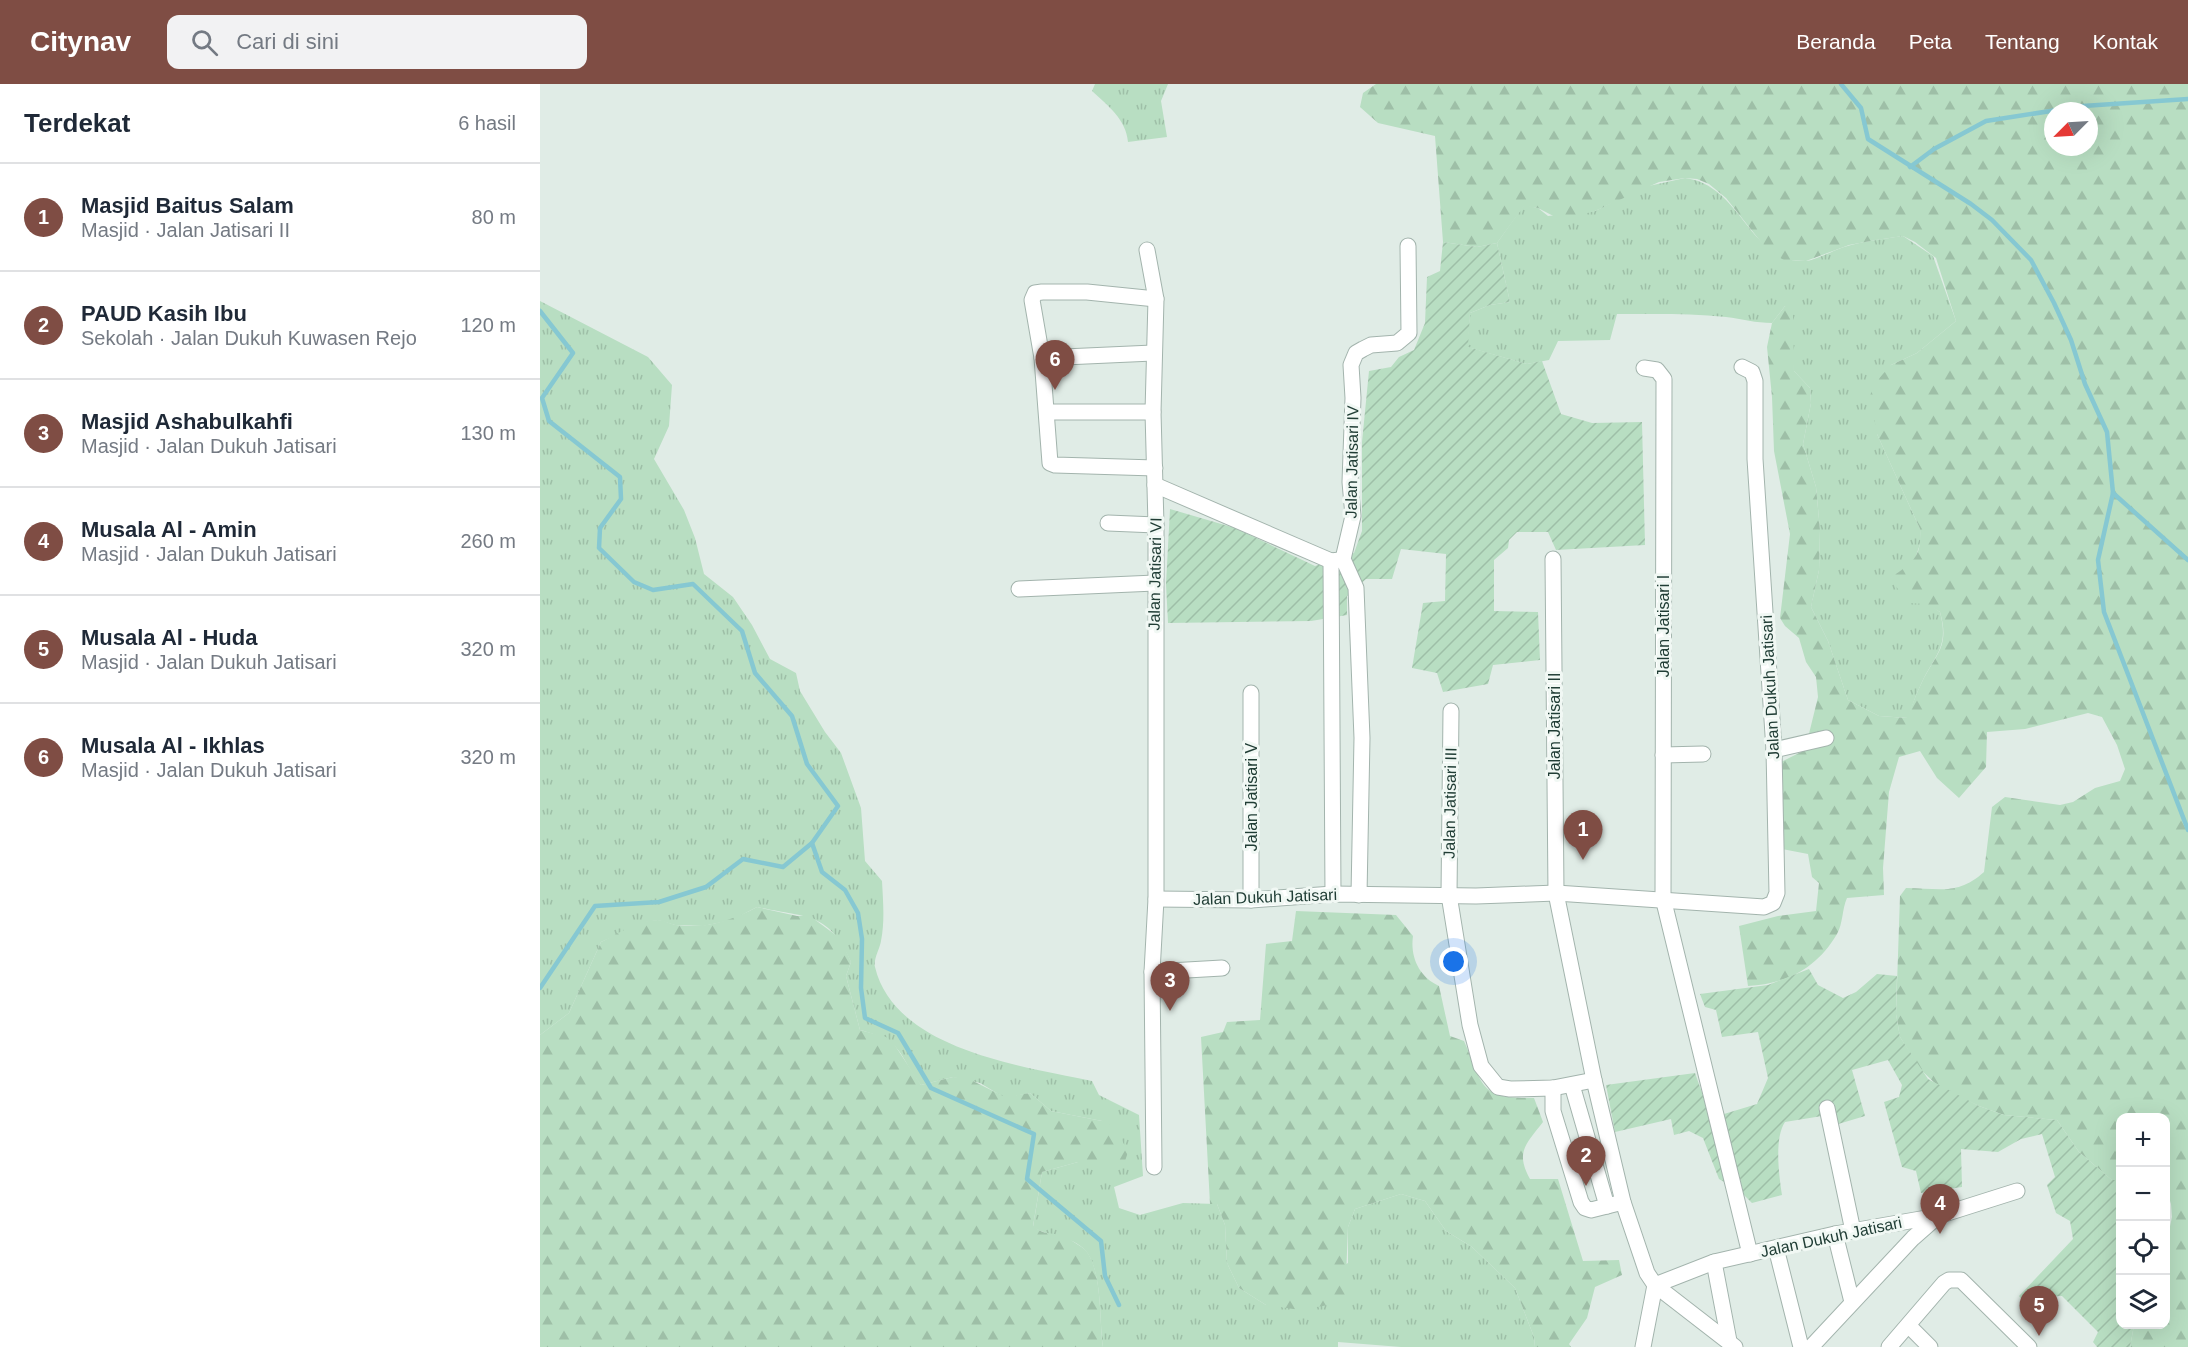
<!DOCTYPE html>
<html lang="id">
<meta charset="utf-8">
<style>
:root{--surface:#fff;--page:#f2f2f3;--text:#1f2937;--muted:#747a83;--line:#e0e1e3;--accent:#7f4d44}
body{margin:0;font-family:Helvetica,sans-serif;background:var(--page);color:var(--text)}
.controls{position:absolute;right:18px;bottom:18px;display:grid;overflow:hidden;border-radius:12px;box-shadow:0 6px 24px #0002}
.controls button{width:54px;height:54px;display:grid;place-items:center;padding:0;border:0;border-bottom:2px solid var(--line);background:var(--surface);color:var(--text);font:30px sans-serif}
.compass{position:absolute;left:1504px;top:18px;width:54px;height:54px;border-radius:50%;background:var(--surface);box-shadow:0 6px 24px #0002;rotate:246deg}
.you{position:absolute;left:914px;top:878px;width:21px;height:21px;margin:-15px;border:4px solid #fff;border-radius:50%;background:#1a73e8;box-shadow:0 0 0 9px #1a73e833}
.badge{display:grid;place-items:center;width:39px;height:39px;border-radius:50%;background:var(--accent);color:#fff;font-size:20px;font-weight:700}
.pin{position:absolute;translate:-50% -50px;filter:drop-shadow(0 2px 3px #0008)}
.pin::after{content:'';position:absolute;top:32px;width:21px;height:18px;background:inherit;clip-path:polygon(0 0,100% 0,50% 100%)}
.list{margin:0;padding:0;list-style:none}
h2{display:flex;justify-content:space-between;align-items:center;height:78px;margin:0;padding:0 24px;font-size:26px}
h2 small{font-size:20px;font-weight:400;color:var(--muted)}
.list li{display:grid;grid-template-columns:39px 1fr auto;gap:18px;align-items:center;box-sizing:border-box;height:108px;padding:0 24px;border-top:2px solid var(--line)}
.list b{display:block;font-size:22px;white-space:nowrap}
.list p{margin:0;font-size:20px;white-space:nowrap;color:var(--muted)}
.list em{font-size:20px;font-style:normal;color:var(--muted)}
.icon{flex:none;width:33px;height:33px;fill:none;stroke:currentColor;stroke-width:2;stroke-linecap:round;stroke-linejoin:round}
.map{position:relative;flex:none;width:1648px;height:1263px;overflow:hidden}
header{display:flex;align-items:center;gap:36px;box-sizing:border-box;height:84px;padding:0 30px;background:var(--accent);color:#fff}
header strong{font-size:28px}
nav{display:flex;gap:33px;margin-inline-start:auto;font-size:21px}
.search{width:420px;height:54px;background:var(--page);display:flex;align-items:center;gap:15px;box-sizing:border-box;padding:0 21px;border-radius:12px;color:var(--muted);font-size:22px}
main{display:flex}
aside{flex:1;background:var(--surface)}
.map>svg:first-child{display:block}
.grass{fill:url(#grass-tufts)}
.forest{fill:url(#forest-firs);fill-rule:evenodd}
.garden{fill:url(#garden-furrows)}
.lines{fill:none;stroke-linecap:round;stroke-linejoin:round}
.stream{stroke:#86c8d2;stroke-width:4.5}
.minor-casing{stroke:#a3b4ad;stroke-width:17}
.minor{stroke:#fff;stroke-width:15}
.labels{text-anchor:middle;dominant-baseline:central;stroke-width:6;stroke-linejoin:round;paint-order:stroke}
.street-label{font-size:16px;fill:#203d35;stroke:#f1f8f4}
</style>
<header>
<strong>Citynav</strong>
<div class="search"><svg class="icon" aria-label="search" viewBox="0 0 24 24"><circle cx="10" cy="10" r="6"/><path d="M15 15l6 6"/></svg>Cari di sini</div>
<nav><a>Beranda</a><a>Peta</a><a>Tentang</a><a>Kontak</a></nav>
</header>
<main>
<aside>
<h2>Terdekat<small>6 hasil</small></h2>
<ul class="list">
<li><span class="badge">1</span><div><b>Masjid Baitus Salam</b><p>Masjid · Jalan Jatisari II</p></div><em>80 m</em></li>
<li><span class="badge">2</span><div><b>PAUD Kasih Ibu</b><p>Sekolah · Jalan Dukuh Kuwasen Rejo</p></div><em>120 m</em></li>
<li><span class="badge">3</span><div><b>Masjid Ashabulkahfi</b><p>Masjid · Jalan Dukuh Jatisari</p></div><em>130 m</em></li>
<li><span class="badge">4</span><div><b>Musala Al - Amin</b><p>Masjid · Jalan Dukuh Jatisari</p></div><em>260 m</em></li>
<li><span class="badge">5</span><div><b>Musala Al - Huda</b><p>Masjid · Jalan Dukuh Jatisari</p></div><em>320 m</em></li>
<li><span class="badge">6</span><div><b>Musala Al - Ikhlas</b><p>Masjid · Jalan Dukuh Jatisari</p></div><em>320 m</em></li>
</ul>
</aside>
<div class="map">
<svg width="1648" height="1263" viewBox="0 0 1648 1263">
<defs>
<pattern id="grass-tufts" width="24" height="20" patternUnits="userSpaceOnUse" patternTransform="scale(1.5)"><rect width="24" height="20" fill="#b8dec2"/><path d="M3 7l-1-3M5 7V3M7 7l1-3M15 17l-1-3M17 17v-4M19 17l1-3" fill="none" stroke="#9ebfa7"/></pattern>
<pattern id="forest-firs" width="22" height="20" patternUnits="userSpaceOnUse" patternTransform="scale(1.5)"><rect width="22" height="20" fill="#b8dec2"/><path d="M5 1l3.5 6h-7zM16 11l3.5 6h-7z" fill="#9ebfa7"/></pattern>
<pattern id="garden-furrows" width="10" height="10" patternUnits="userSpaceOnUse" patternTransform="scale(1.5)"><rect width="10" height="10" fill="#b8dec2"/><path d="M-1 1l2-2M0 10L10 0M9 11l2-2" fill="none" stroke="#9ebfa7"/></pattern>
</defs>
<rect width="100%" height="100%" fill="#e0ece6"/>
<g class="grass">
<path d="M 555,0 L 628,0 L 621,17 L 627,53 L 588,58 C 586,35 568,22 552,7 Z"/>
<path d="M 1145,94 C 1202,101 1209,179 1265,177 C 1274,177 1294,166 1304,163 C 1323,157 1343,155 1363,152 L 1393,172 L 1416,237 L 1377,269 L 1351,281 L 1337,350 L 1380,445 L 1381,457 L 1374,478 L 1351,494 L 1400,528 C 1409,563 1396,569 1382,598 C 1376,610 1372,622 1368,634 L 1339,632 L 1308,616 L 1288,557 L 1271,523 L 1279,486 L 1280,446 L 1276,403 L 1263,360 L 1271,319 L 1270,304 L 1254,287 L 1245,222 L 1232,239 C 1216,239 1202,235 1186,233 C 1150,229 1113,230 1077,230 L 1070,256 L 1018,257 L 1009,276 L 987,280 L 927,263 L 930,229 L 950,221 L 970,218 L 957,159 L 984,121 L 998,124 L 1008,132 L 1055,127 L 1104,103 Z"/>
<path d="M 0,217 L 108,273 L 132,301 L 129,342 L 114,375 L 144,426 L 155,454 L 164,490 L 193,513 L 212,541 L 230,575 L 256,589 L 260,607 L 285,648 L 301,669 L 321,724 L 325,777 L 342,797 C 343,816 345,837 341,857 C 340,864 333,876 335,883 C 355,966 482,982 552,997 L 559,1011 L 599,1031 L 603,1092 L 574,1103 L 579,1124 L 600,1131 L 643,1119 L 677,1120 L 685,1141 L 687,1179 L 699,1204 L 726,1221 L 808,1179 L 808,1143 L 815,1125 L 861,1110 L 885,1117 L 906,1147 L 932,1163 L 975,1204 L 994,1253 L 995,1263 L 861,1263 L 798,1258 L 798,1263 L 563,1263 C 559,1237 563,1182 543,1164 C 528,1151 509,1153 493,1143 L 502,1088 L 538,1078 L 571,1078 L 562,1037 L 511,1027 L 490,1009 L 465,1014 L 440,999 L 413,993 L 381,1001 C 356,968 365,958 320,946 L 306,892 L 311,878 C 289,827 265,834 217,823 L 192,836 L 163,842 L 135,841 L 118,836 L 106,838 L 61,858 L 29,929 L 0,951 Z"/>
</g>
<g class="forest">
<path d="M 836,0 L 1648,0 L 1648,1263 L 1590,1263 L 1594,1241 L 1626,1240 L 1626,1161 L 1632,1133 L 1631,1120 L 1626,1104 L 1626,1034 L 1580,1034 L 1580,1096 L 1573,1097 L 1539,1068 L 1517,1036 L 1464,1031 L 1439,1022 L 1399,1003 L 1380,985 L 1360,953 L 1356,930 L 1360,812 L 1366,804 C 1399,804 1417,812 1444,788 L 1452,723 L 1465,713 L 1520,721 L 1533,718 L 1555,704 L 1580,697 L 1585,685 L 1577,661 L 1562,633 L 1548,629 L 1485,645 L 1447,648 L 1446,683 L 1419,714 L 1397,694 L 1380,667 L 1359,673 L 1349,708 L 1343,784 L 1344,811 L 1307,814 C 1302,825 1303,840 1297,850 C 1277,884 1247,900 1208,902 L 1199,842 L 1238,832 L 1276,827 L 1279,799 L 1272,793 L 1268,770 L 1242,765 L 1241,678 L 1265,666 L 1278,613 L 1276,593 L 1266,578 L 1259,554 L 1245,542 L 1240,534 L 1250,450 L 1234,367 L 1232,313 L 1227,263 L 1232,239 L 1245,222 L 1253,231 L 1254,287 L 1270,304 L 1271,319 L 1263,360 L 1276,403 L 1280,446 L 1279,486 L 1271,523 L 1288,557 L 1308,616 L 1339,632 L 1367,634 C 1372,622 1376,610 1382,598 C 1396,569 1410,563 1400,528 L 1386,520 L 1368,519 L 1350,494 C 1372,479 1382,474 1380,445 L 1337,350 L 1330,312 L 1334,300 L 1351,281 L 1377,269 L 1416,237 L 1396,174 L 1375,158 L 1363,152 L 1336,156 L 1309,161 L 1266,177 L 1244,176 L 1231,169 L 1221,158 L 1186,114 L 1169,100 L 1157,95 L 1145,94 L 1119,98 L 1055,127 L 1021,136 L 998,124 L 984,122 L 957,159 L 937,163 L 903,158 L 895,52 L 838,39 L 820,23 L 823,9 ZM 1513,27 L 1549,27 L 1549,63 L 1513,63 Z"/>
<path d="M 217,823 L 257,832 L 270,832 L 301,855 L 311,878 L 306,892 L 320,946 L 346,953 L 352,957 L 381,1001 L 413,993 L 427,994 L 465,1013 L 490,1009 L 511,1027 L 562,1037 L 575,1043 L 588,1068 L 584,1080 L 538,1078 L 502,1088 L 493,1142 C 505,1151 506,1148 519,1151 C 526,1152 537,1160 543,1164 C 563,1180 559,1238 563,1263 L 0,1263 L 0,951 L 29,929 L 61,858 C 78,850 98,836 118,836 C 124,836 130,840 136,841 C 166,845 191,837 217,823 Z"/>
<path d="M 756,827 L 856,831 L 873,852 C 870,873 879,893 899,902 L 910,952 L 924,957 C 944,1003 939,1015 994,1014 L 1003,1038 C 986,1060 975,1068 990,1095 L 1018,1095 L 1043,1177 L 1079,1176 L 1082,1191 L 1055,1203 L 1047,1234 L 1029,1260 L 1031,1263 L 995,1263 L 994,1253 L 975,1204 L 932,1163 L 906,1147 L 885,1117 L 861,1110 L 815,1125 L 808,1143 L 805,1218 L 760,1226 L 726,1221 L 699,1204 L 687,1179 L 685,1141 L 677,1120 L 670,1120 L 661,953 L 683,948 L 687,938 L 720,936 L 726,860 L 752,857 Z"/>
</g>
<g class="garden">
<path d="M 903,158 L 937,163 L 957,159 L 970,218 L 950,221 L 930,229 L 928,263 L 987,280 L 1002,277 L 1021,330 L 1052,339 L 1102,338 L 1105,461 L 1016,466 L 1008,448 L 977,448 L 969,456 L 968,464 L 954,476 L 954,527 L 998,528 L 1000,576 L 953,581 L 948,600 L 903,608 L 897,589 L 872,584 L 883,519 L 905,517 L 906,470 L 861,465 L 852,495 L 826,495 L 807,512 L 807,531 L 771,537 L 628,539 L 626,500 L 630,425 L 695,444 L 775,482 L 814,469 L 822,447 L 822,358 L 829,287 L 851,283 L 859,273 L 874,266 L 885,239 L 887,193 L 900,187 Z"/>
<path d="M 1269,885 L 1278,901 L 1303,914 L 1316,908 L 1337,890 L 1357,892 L 1356,930 L 1360,953 L 1388,995 L 1439,1022 L 1464,1031 L 1517,1036 L 1539,1068 L 1572,1096 L 1580,1096 L 1580,1240 L 1594,1241 L 1590,1263 L 1557,1263 L 1553,1258 L 1558,1248 L 1522,1212 L 1503,1213 L 1487,1222 L 1479,1212 L 1533,1155 L 1530,1137 L 1516,1129 L 1507,1101 L 1515,1093 L 1502,1050 L 1481,1055 L 1458,1068 L 1421,1065 L 1422,1103 L 1381,1109 L 1376,1087 L 1362,1083 L 1344,1018 L 1359,1013 L 1362,1001 L 1348,976 L 1312,986 L 1325,1032 L 1295,1041 L 1282,1032 L 1245,1038 C 1234,1054 1239,1092 1242,1111 L 1212,1119 L 1201,1108 L 1179,1095 L 1163,1054 L 1149,1047 L 1134,1051 L 1131,1035 L 1075,1048 L 1066,1001 L 1155,989 L 1170,1031 L 1184,1030 L 1217,1020 L 1228,994 L 1218,948 L 1182,953 L 1176,926 L 1165,923 L 1160,910 L 1228,901 Z"/>
</g>
<g class="lines">
<g class="stream">
<path d="M 1301,0 L 1321,24 L 1328,55 L 1431,120 L 1452,136 L 1491,176 L 1514,219 L 1531,256 L 1545,300 L 1567,348 L 1573,409 L 1558,476 L 1564,528 L 1648,746"/>
<path d="M 1370,83 L 1394,65 L 1446,37 L 1543,22 L 1648,15"/>
<path d="M 0,227 L 33,269 L 2,314 L 9,337 L 80,393 L 81,415 L 60,444 L 59,464 L 94,498 L 113,506 L 153,500 L 202,547 L 215,589 L 252,632 L 267,680 L 298,722 L 272,759 L 282,788 L 305,806 L 318,829 L 322,855 L 321,904 L 325,934 L 358,949 L 391,1004 L 494,1050 L 487,1095 L 561,1157 L 565,1192 L 579,1221"/>
<path d="M 1573,409 L 1648,476"/>
<path d="M 0,904 L 55,822 L 119,818 L 166,803 L 203,775 L 243,783 L 272,759"/>
</g>
<g class="minor-casing">
<g id="minor">
<path d="M 607,166 L 616,215 L 613,328 L 616,441 L 616,815 L 612,888 L 614,1083"/>
<path d="M 502,274 L 613,269"/>
<path d="M 1104,284 L 1117,286 L 1124,295 L 1123,814 L 1210,1170"/>
<path d="M 508,328 L 613,328"/>
<path d="M 615,384 L 515,381 L 510,379 L 502,274 L 492,216 L 495,209 L 502,208 L 547,208 L 616,215"/>
<path d="M 615,401 L 791,477 L 800,476"/>
<path d="M 568,439 L 616,441"/>
<path d="M 1013,475 L 1016,809 L 1054,996 L 1083,1118 L 1107,1189 L 1115,1201 L 1195,1263"/>
<path d="M 791,477 L 793,810"/>
<path d="M 479,505 L 615,499"/>
<path d="M 911,627 L 909,811 L 930,941 L 941,982 L 958,1003 L 970,1005 L 1013,1004 L 1054,996"/>
<path d="M 1234,666 L 1286,654"/>
<path d="M 1123,671 L 1163,670"/>
<path d="M 819,811 L 822,654 L 816,504 L 803,475 L 813,432 L 810,398 L 813,314 L 811,281 L 816,269 L 823,265 L 831,261 L 857,259 L 869,249 L 868,162"/>
<path d="M 616,815 L 711,816 L 793,810 L 936,812 L 1016,809 L 1224,823 L 1233,819 L 1237,809 L 1234,666 L 1215,375 L 1215,297 L 1212,288 L 1202,283"/>
<path d="M 711,816 L 711,609"/>
<path d="M 612,888 L 682,884"/>
<path d="M 1032,1001 L 1067,1122"/>
<path d="M 1013,1004 L 1013,1027 L 1041,1118 L 1045,1124 L 1051,1126 L 1083,1118"/>
<path d="M 1287,1024 L 1313,1147"/>
<path d="M 1295,1150 L 1312,1218"/>
<path d="M 1236,1164 L 1261,1263"/>
<path d="M 1174,1178 L 1189,1257"/>
<path d="M 1115,1201 L 1174,1178 L 1295,1150 L 1398,1132 L 1477,1107"/>
<path d="M 1369,1242 L 1390,1263"/>
<path d="M 1103,1263 L 1115,1201"/>
<path d="M 1271,1263 L 1373,1154 L 1398,1132"/>
<path d="M 1349,1263 L 1404,1199 L 1409,1196 L 1421,1196 L 1489,1263"/>
</g>
</g>
<use href="#minor" class="minor"/>
</g>
<g class="labels">
<g class="street-label">
<text transform="translate(812 378) rotate(-89)">Jalan Jatisari IV</text>
<text transform="translate(615 490) rotate(-89)">Jalan Jatisari VI</text>
<text transform="translate(1123 542) rotate(-90)">Jalan Jatisari I</text>
<text transform="translate(1230 603) rotate(-93)">Jalan Dukuh Jatisari</text>
<text transform="translate(1014 642) rotate(-90)">Jalan Jatisari II</text>
<text transform="translate(711 713) rotate(-90)">Jalan Jatisari V</text>
<text transform="translate(910 719) rotate(-89)">Jalan Jatisari III</text>
<text transform="translate(725 813) rotate(-2)">Jalan Dukuh Jatisari</text>
<text transform="translate(1291 1153) rotate(-12)">Jalan Dukuh Jatisari</text>
</g>
</g>
</svg>
<div class="controls">
<button>+</button>
<button>−</button>
<button><svg class="icon" aria-label="locate" viewBox="0 0 24 24"><circle cx="12" cy="12" r="6"/><path d="M12 2v4M12 18v4M2 12h4M18 12h4"/></svg></button>
<button><svg class="icon" aria-label="layers" viewBox="0 0 24 24"><path d="M12 4l9 5-9 5-9-5zM3 14l9 5 9-5"/></svg></button>
</div>
<svg class="compass" viewBox="-18 -18 36 36"><path d="M0-13l5 13h-10z" fill="#e53935"/><path d="M0 13l5-13h-10z" fill="#747a83"/></svg>
<div class="you"></div>
<div class="pin badge" style="left:1043px;top:776px">1</div>
<div class="pin badge" style="left:1046px;top:1102px">2</div>
<div class="pin badge" style="left:630px;top:927px">3</div>
<div class="pin badge" style="left:1400px;top:1150px">4</div>
<div class="pin badge" style="left:1499px;top:1252px">5</div>
<div class="pin badge" style="left:515px;top:306px">6</div>
</div>
</main>
